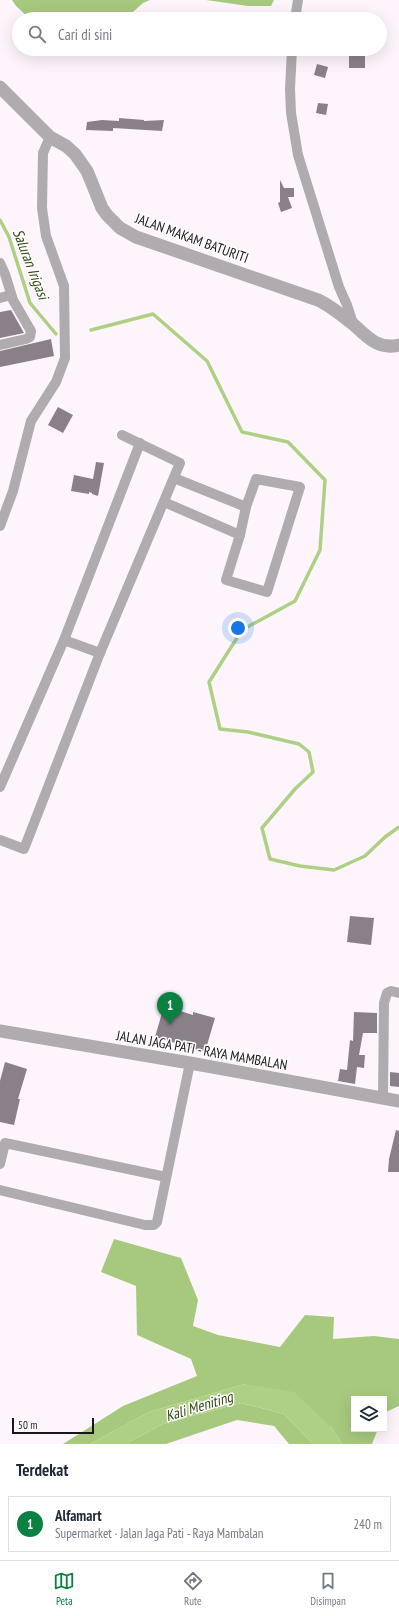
<!DOCTYPE html>
<html lang="id">
<meta charset="utf-8">
<style>
:root{--surface:#fff;--page:#f2f2f3;--text:#1f2937;--muted:#747a83;--line:#e0e1e3;--accent:#0b8043}
body{margin:0;font-family:"PT Sans Narrow",sans-serif;background:var(--page);color:var(--text)}
.controls{position:absolute;right:12px;bottom:12px;display:grid;overflow:hidden;border-radius:0px;box-shadow:0 4px 16px #0002}
.controls button{width:36px;height:36px;display:grid;place-items:center;padding:0;border:0;border-bottom:1px solid var(--line);background:var(--surface);color:var(--text);font:20px sans-serif}
.scale{position:absolute;left:12px;bottom:10px;width:82px;box-sizing:border-box;padding-left:4px;border:2px solid #191619;border-top:0;font-size:11px;line-height:14px;white-space:nowrap;color:#191619;-webkit-text-stroke:3px #fff;paint-order:stroke}
.you{position:absolute;left:238px;top:628px;width:14px;height:14px;margin:-10px;border:3px solid #fff;border-radius:50%;background:#1a73e8;box-shadow:0 0 0 6px #1a73e833}
.badge{display:grid;place-items:center;width:26px;height:26px;border-radius:50%;background:var(--accent);color:#fff;font-size:13px;font-weight:700}
.pin{position:absolute;translate:-50% -33px;filter:drop-shadow(0 1px 2px #0008)}
.pin::after{content:'';position:absolute;top:21px;width:14px;height:12px;background:inherit;clip-path:polygon(0 0,100% 0,50% 100%)}
.list{margin:0;padding:0;list-style:none}
h2{display:flex;justify-content:space-between;align-items:center;height:52px;margin:0;padding:0 16px;font-size:17px}
h2 small{font-size:13px;font-weight:400;color:var(--muted)}
.list li{display:grid;grid-template-columns:26px 1fr auto;gap:12px;align-items:center;box-sizing:border-box;height:56px;margin:0 8px 8px;padding:0 8px;border:1px solid var(--line);border-radius:0px}
.list b{display:block;font-size:15px;white-space:nowrap}
.list p{margin:0;font-size:13px;white-space:nowrap;color:var(--muted)}
.list em{font-size:13px;font-style:normal;color:var(--muted)}
.icon{flex:none;width:22px;height:22px;fill:none;stroke:currentColor;stroke-width:2;stroke-linecap:round;stroke-linejoin:round}
.map{position:relative;flex:none;width:399px;height:1444px;overflow:hidden}
.search{position:absolute;background:var(--surface);box-shadow:0 4px 16px #0002;left:12px;right:12px;top:12px;height:44px;display:flex;align-items:center;gap:10px;box-sizing:border-box;padding:0 14px;border-radius:22px;color:var(--muted);font-size:15px}
.sheet{height:116px;background:var(--surface)}
nav{display:flex;justify-content:space-around;align-items:center;box-sizing:border-box;height:56px;border-top:1px solid var(--line);background:var(--surface);font-size:11px;color:var(--muted)}
nav a{display:grid;justify-items:center;gap:2px}
nav .on{color:var(--accent)}
.map>svg:first-child{display:block}
.forest{fill:#a6c97e}
.water{fill:#add085}
.lines{fill:none;stroke-linecap:round;stroke-linejoin:round}
.stream{stroke:#add085;stroke-width:3.5}
.building{fill:#8a8089}
.minor{stroke:#b0abaf;stroke-width:10}
.tertiary{stroke:#b0abaf;stroke-width:13}
.labels{text-anchor:middle;dominant-baseline:central;stroke-width:3;stroke-linejoin:round;paint-order:stroke}
.street-label{font-size:14px;fill:#191619;stroke:#fff}
.water-label{font-size:15px;font-style:italic;fill:#314711;stroke:#fff}
</style>
<div class="map">
<svg width="399" height="1444" viewBox="0 0 399 1444">
<rect width="100%" height="100%" fill="#fef5fc"/>
<g class="forest">
<path d="M 12,0 L 150,0 L 143,3 L 125,19 L 30,19 L 16,6 Z"/>
<path d="M 206,0 L 274,0 L 271,6 L 248,6 Z"/>
<path d="M 114,1239 L 181,1258 L 198,1300 L 193,1326 L 218,1335 L 280,1347 L 305,1315 L 334,1317 L 333,1339 L 374,1336 L 399,1339 L 399,1406 L 386,1412 L 384,1416 L 384,1399 L 354,1399 L 354,1429 L 378,1429 L 372,1444 L 342,1444 L 331,1427 L 245,1384 L 149,1412 L 90,1444 L 63,1444 L 123,1406 L 197,1376 L 191,1359 L 137,1335 L 136,1286 L 101,1272 Z"/>
<path d="M 241,1403 L 284,1414 L 313,1444 L 289,1444 L 274,1426 L 237,1420 L 166,1444 L 125,1444 L 163,1424 Z"/>
</g>
<path class="water" d="M 245,1384 L 294,1392 L 331,1427 L 342,1444 L 313,1444 L 284,1414 L 241,1403 L 163,1424 L 125,1444 L 90,1444 L 149,1412 Z"/>
<g class="lines">
<g class="stream">
<path d="M 0,220 L 9,237 L 30,303 L 56,334"/>
<path d="M 91,330 L 153,314 L 207,361 L 242,432 L 288,442 L 325,480 L 320,550 L 295,601 L 242,630 L 209,682 L 220,729 L 248,732 L 299,744 L 309,752 L 313,772 L 295,789 L 262,828 L 270,859 L 300,866 L 334,870 L 365,856 L 385,837 L 399,827"/>
</g>
</g>
<g class="building">
<rect x="349" y="49" width="16" height="19"/>
<path d="M 317,64 L 328,67 L 325,78 L 314,75 Z"/>
<path d="M 318,103 L 328,104 L 326,115 L 316,113 Z"/>
<path d="M 119,118 L 144,120 L 144,121 L 164,120 L 162,131 L 113,128 L 113,131 L 86,130 L 87,122 L 102,120 L 119,121 Z"/>
<path d="M 280,180 L 284,188 L 294,188 L 294,197 L 288,197 L 292,208 L 281,212 L 278,203 L 280,202 Z"/>
<path d="M 11,310 L 24,333 L 0,338 L 0,312 Z"/>
<path d="M 51,339 L 54,356 L 0,367 L 0,351 Z"/>
<path d="M 58,407 L 73,415 L 63,433 L 48,425 Z"/>
<path d="M 96,462 L 104,463 L 98,496 L 92,494 L 92,493 L 89,492 L 89,494 L 71,491 L 74,475 L 93,479 Z"/>
<path d="M 350,916 L 374,918 L 371,945 L 347,942 Z"/>
<path d="M 164,1006 L 193,1015 L 193,1012 L 215,1018 L 205,1052 L 155,1037 Z"/>
<path d="M 354,1012 L 377,1013 L 377,1033 L 363,1033 L 359,1055 L 365,1055 L 364,1068 L 357,1067 L 355,1084 L 338,1081 L 340,1069 L 347,1070 L 350,1040 L 353,1041 Z"/>
<path d="M 5,1062 L 27,1069 L 18,1099 L 20,1099 L 14,1125 L 0,1122 L 0,1081 Z"/>
<path d="M 390,1072 L 399,1073 L 399,1087 L 390,1086 Z"/>
<path d="M 396,1130 L 399,1131 L 399,1172 L 388,1172 L 389,1159 Z"/>
</g>
<g class="lines">
<g class="minor">
<path d="M 295,19 L 298,0"/>
<path d="M 292,49 L 290,89 L 291,113 L 298,155 L 339,287 L 347,305 L 354,326"/>
<path d="M 0,263 L 5,274 L 13,300 L 31,331 L 30,337 L 26,339 L 0,345"/>
<path d="M 0,298 L 11,295"/>
<path d="M 174,478 L 246,507"/>
<path d="M 256,479 L 300,487 L 267,592 L 226,580 L 240,535 L 246,507 Z"/>
<path d="M 164,502 L 240,535"/>
<path d="M 0,526 L 13,491 L 31,421 L 56,382 L 65,358 L 64,286 L 46,236 L 42,208 L 43,153 L 50,137"/>
<path d="M 64,640 L 100,653"/>
<path d="M 0,787 L 64,640 L 140,443"/>
<path d="M 0,840 L 24,849 L 100,653 L 180,463 L 122,435"/>
<path d="M 383,1098 L 384,1003 L 387,993 L 391,991 L 399,993"/>
<path d="M 0,1164 L 5,1143 L 166,1177"/>
<path d="M 0,1190 L 145,1225 L 154,1225 L 157,1222 L 190,1063"/>
</g>
<g class="tertiary">
<path d="M 0,87 L 50,137 L 66,146 L 75,154 L 87,171 L 102,208 L 107,215 L 120,228 L 136,237 L 318,300 C 331,306 343,316 354,325 C 368,338 379,350 399,345"/>
<path d="M 0,1031 L 190,1063 L 399,1101"/>
</g>
</g>
<g class="labels">
<g class="street-label">
<text transform="translate(192 238) rotate(20)">JALAN MAKAM BATURITI</text>
<text transform="translate(202 1050) rotate(10)">JALAN JAGA PATI - RAYA MAMBALAN</text>
</g>
<g class="water-label">
<text transform="translate(31 264) rotate(69)">Saluran Irigasi</text>
<text transform="translate(199 1406) rotate(-17)">Kali Meniting</text>
</g>
</g>
</svg>
<div class="controls">
<button><svg class="icon" aria-label="layers" viewBox="0 0 24 24"><path d="M12 4l9 5-9 5-9-5zM3 14l9 5 9-5"/></svg></button>
</div>
<div class="scale">50 m</div>
<div class="you"></div>
<div class="pin badge" style="left:170px;top:1025px">1</div>
<div class="search"><svg class="icon" aria-label="search" viewBox="0 0 24 24"><circle cx="10" cy="10" r="6"/><path d="M15 15l6 6"/></svg>Cari di sini</div>
</div>
<section class="sheet">
<h2>Terdekat<small></small></h2>
<ul class="list">
<li><span class="badge">1</span><div><b>Alfamart</b><p>Supermarket · Jalan Jaga Pati - Raya Mambalan</p></div><em>240 m</em></li>
</ul>
</section>
<nav>
<a class="on"><svg class="icon" aria-label="map" viewBox="0 0 24 24"><path d="M3 6l6-2 6 2 6-2v14l-6 2-6-2-6 2zM9 4v14M15 6v14"/></svg>Peta</a>
<a><svg class="icon" aria-label="directions" viewBox="0 0 24 24"><path d="M12 3l9 9-9 9-9-9zM9 14v-3h6M13 9l2 2-2 2"/></svg>Rute</a>
<a><svg class="icon" aria-label="saved" viewBox="0 0 24 24"><path d="M7 4h10v16l-5-4-5 4z"/></svg>Disimpan</a>
</nav>
